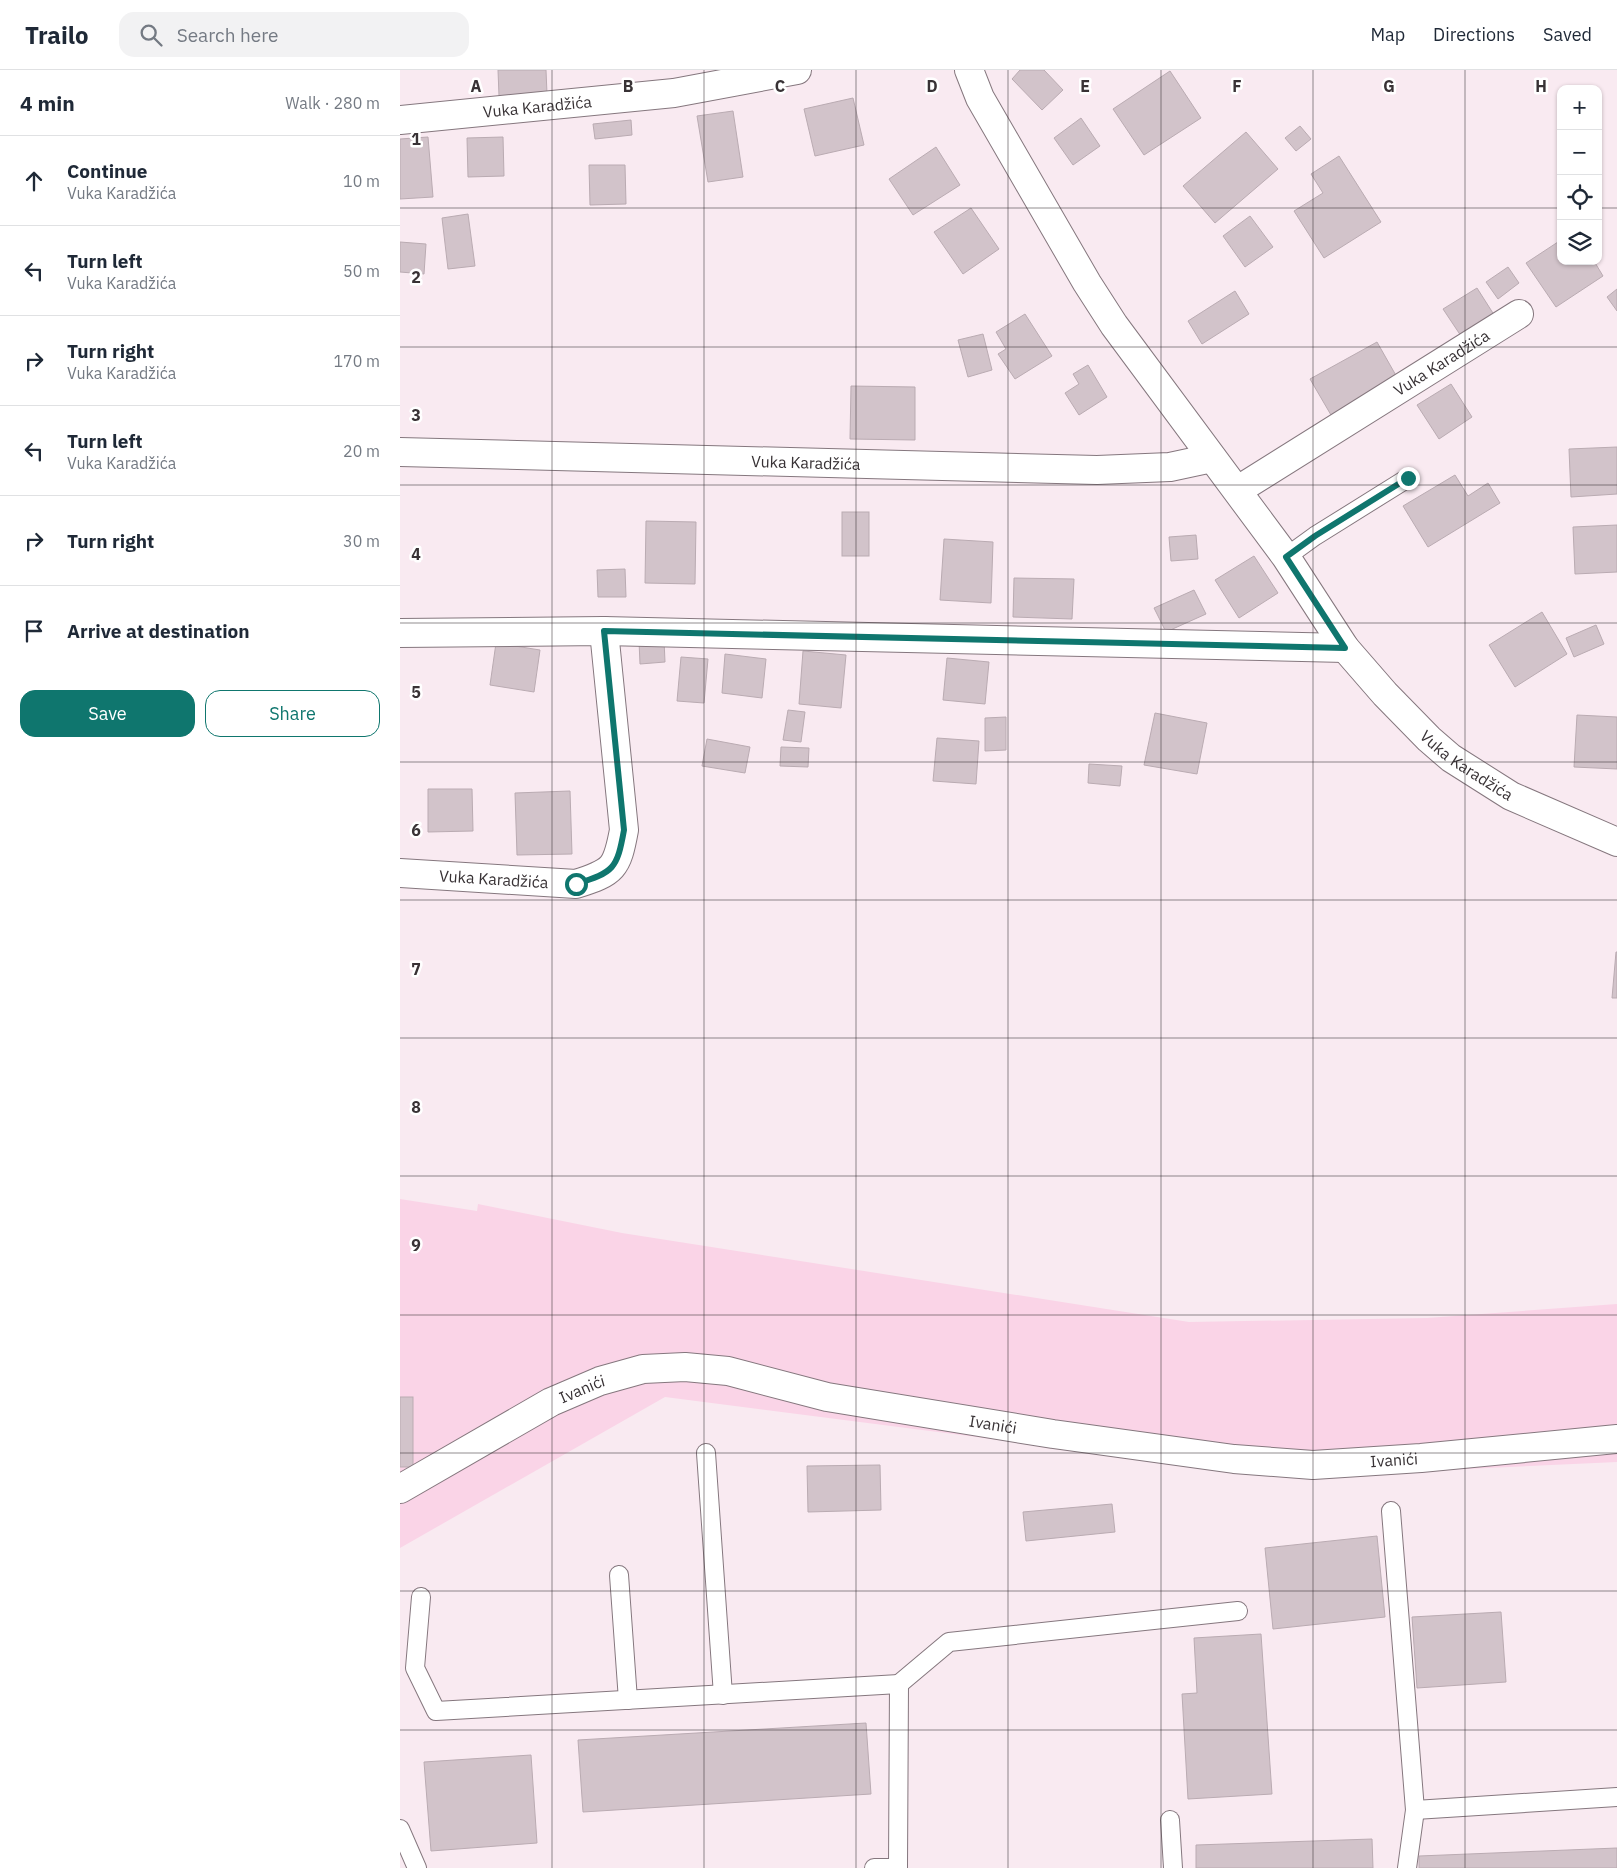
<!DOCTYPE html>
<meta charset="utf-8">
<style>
body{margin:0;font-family:"IBM Plex Sans",sans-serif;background:#f2f2f3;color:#1f2937}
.controls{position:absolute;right:15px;top:15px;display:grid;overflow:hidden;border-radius:10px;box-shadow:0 1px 4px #0004}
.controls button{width:45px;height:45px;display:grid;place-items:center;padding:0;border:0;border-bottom:1px solid #e0e1e3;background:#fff;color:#1f2937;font:25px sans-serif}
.stop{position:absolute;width:15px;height:15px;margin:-11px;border:4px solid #0f766e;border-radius:50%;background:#fff}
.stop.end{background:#0f766e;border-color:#fff;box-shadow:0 1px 5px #0008}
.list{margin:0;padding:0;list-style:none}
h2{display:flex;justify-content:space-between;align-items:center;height:65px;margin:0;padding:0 20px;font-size:21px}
h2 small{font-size:16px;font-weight:400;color:#747a83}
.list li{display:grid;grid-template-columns:32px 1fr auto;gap:15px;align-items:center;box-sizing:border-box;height:90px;padding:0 20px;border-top:1px solid #e0e1e3}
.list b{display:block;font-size:19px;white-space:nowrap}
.list p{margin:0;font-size:16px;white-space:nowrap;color:#747a83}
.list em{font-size:16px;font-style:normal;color:#747a83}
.actions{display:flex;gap:10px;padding:15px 20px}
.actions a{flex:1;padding:11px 0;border:1px solid #0f766e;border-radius:15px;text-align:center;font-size:18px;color:#0f766e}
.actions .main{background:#0f766e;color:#fff}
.icon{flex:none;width:28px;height:28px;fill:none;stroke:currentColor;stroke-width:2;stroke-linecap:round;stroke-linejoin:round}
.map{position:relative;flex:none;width:1217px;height:1798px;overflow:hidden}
header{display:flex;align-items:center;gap:30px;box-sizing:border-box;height:70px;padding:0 25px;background:#fff;border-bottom:1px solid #e0e1e3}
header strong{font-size:24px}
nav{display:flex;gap:28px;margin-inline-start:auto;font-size:18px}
.search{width:350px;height:45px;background:#f2f2f3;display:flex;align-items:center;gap:12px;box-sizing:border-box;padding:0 18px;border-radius:15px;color:#747a83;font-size:19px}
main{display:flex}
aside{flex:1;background:#fff}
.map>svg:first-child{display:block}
.green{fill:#fad4e7}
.building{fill:#d2c3ca;stroke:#baabb2}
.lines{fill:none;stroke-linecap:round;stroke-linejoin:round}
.service-casing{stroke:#85777e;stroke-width:20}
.minor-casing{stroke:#85777e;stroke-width:30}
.tertiary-casing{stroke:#85777e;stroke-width:30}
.service{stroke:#fff;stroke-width:18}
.minor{stroke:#fff;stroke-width:28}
.tertiary{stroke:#fff;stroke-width:28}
.route{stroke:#0f766e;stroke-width:6}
.grid{fill:none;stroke:#383235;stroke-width:1;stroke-opacity:0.55}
.labels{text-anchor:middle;stroke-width:5;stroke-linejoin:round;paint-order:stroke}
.street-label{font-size:16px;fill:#383235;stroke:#fff}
.grid-label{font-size:16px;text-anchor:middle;font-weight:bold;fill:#383235;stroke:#fff;stroke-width:5;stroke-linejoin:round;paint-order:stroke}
</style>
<header>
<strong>Trailo</strong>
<div class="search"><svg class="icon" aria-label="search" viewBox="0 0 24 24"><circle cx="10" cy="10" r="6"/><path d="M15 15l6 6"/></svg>Search here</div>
<nav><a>Map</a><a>Directions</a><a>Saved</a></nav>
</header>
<main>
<aside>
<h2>4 min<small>Walk · 280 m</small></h2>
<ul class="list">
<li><svg class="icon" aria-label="ahead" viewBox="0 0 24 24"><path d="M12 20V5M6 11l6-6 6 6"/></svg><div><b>Continue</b><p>Vuka Karadžića</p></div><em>10 m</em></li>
<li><svg class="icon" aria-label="left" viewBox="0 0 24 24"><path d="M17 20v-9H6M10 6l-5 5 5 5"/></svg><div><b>Turn left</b><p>Vuka Karadžića</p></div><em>50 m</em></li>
<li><svg class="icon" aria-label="right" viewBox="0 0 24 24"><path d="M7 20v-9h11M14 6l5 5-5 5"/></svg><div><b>Turn right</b><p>Vuka Karadžića</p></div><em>170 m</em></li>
<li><svg class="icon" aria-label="left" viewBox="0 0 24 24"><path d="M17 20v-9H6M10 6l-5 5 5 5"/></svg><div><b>Turn left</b><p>Vuka Karadžića</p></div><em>20 m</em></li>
<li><svg class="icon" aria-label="right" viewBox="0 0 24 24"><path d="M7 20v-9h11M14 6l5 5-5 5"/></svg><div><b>Turn right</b></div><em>30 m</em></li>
<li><svg class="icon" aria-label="arrive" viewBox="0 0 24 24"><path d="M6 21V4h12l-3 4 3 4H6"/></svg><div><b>Arrive at destination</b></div></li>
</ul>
<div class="actions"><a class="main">Save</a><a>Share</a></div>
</aside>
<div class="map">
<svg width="1217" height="1798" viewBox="0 0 1217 1798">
<rect width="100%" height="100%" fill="#f9eaf1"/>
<polygon class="green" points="0,1129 77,1141 78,1134 222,1163 789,1252 1027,1248 1217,1234 1217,1392 889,1407 265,1327 0,1478"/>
<g class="building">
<polygon points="98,0 146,0 147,24 99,26"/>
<polygon points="620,0 644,0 663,20 642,40 612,9"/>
<polygon points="770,1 801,48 744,85 713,39"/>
<polygon points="453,28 464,75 415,86 404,39"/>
<polygon points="333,41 343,107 308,112 297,46"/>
<polygon points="681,48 700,76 673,95 654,68"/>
<polygon points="231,50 232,65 195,69 193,54"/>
<polygon points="900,56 911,69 896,81 885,68"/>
<polygon points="846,62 878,99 815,153 783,116"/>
<polygon points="28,67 33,127 0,129 0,69"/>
<polygon points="103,67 104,106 68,107 67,68"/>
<polygon points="536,77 560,115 513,145 489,109"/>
<polygon points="939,86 981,152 924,188 894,141 923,123 911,104"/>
<polygon points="189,95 225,95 226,134 190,135"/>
<polygon points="571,138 599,179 563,204 534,162"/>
<polygon points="68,144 75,196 48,199 42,148"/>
<polygon points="850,146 873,177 845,197 823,166"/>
<polygon points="1161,170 1161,191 1194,191 1203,206 1156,237 1126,193"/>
<polygon points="0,172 26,174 24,204 0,202"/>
<polygon points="1108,197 1119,213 1098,229 1086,212"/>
<polygon points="1077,218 1098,251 1065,272 1043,239"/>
<polygon points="1217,219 1217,241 1207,227"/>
<polygon points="835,221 849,244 802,274 788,251"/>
<polygon points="625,244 652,286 615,309 598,284 606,279 596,262"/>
<polygon points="583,264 592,300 568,307 558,270"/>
<polygon points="977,272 998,309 931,345 910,309"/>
<polygon points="688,295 707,327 679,345 665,323 679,314 673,304"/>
<polygon points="1051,314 1072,347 1039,369 1017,335"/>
<polygon points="451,316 515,317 515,370 450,369"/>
<polygon points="1217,377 1217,424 1171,427 1169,379"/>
<polygon points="1055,405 1068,426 1088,413 1100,433 1028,477 1003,436"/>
<rect x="442" y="442" width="27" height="44"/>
<polygon points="246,451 296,452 295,514 245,513"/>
<polygon points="1217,455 1217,502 1175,504 1173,457"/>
<polygon points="796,465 798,489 771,491 769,467"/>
<polygon points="544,469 593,472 591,533 540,530"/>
<polygon points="854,486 878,523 839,548 815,510"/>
<polygon points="225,499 226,527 198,527 197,500"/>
<polygon points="614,508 674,509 672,549 613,547"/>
<polygon points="794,520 806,544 766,562 754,538"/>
<polygon points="1142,542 1167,584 1115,617 1089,575"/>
<polygon points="1196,555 1204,574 1174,587 1166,568"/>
<polygon points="264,570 265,592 240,594 239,571"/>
<polygon points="96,573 140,580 134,622 90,615"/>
<polygon points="403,581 446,585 441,638 399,634"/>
<polygon points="325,584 366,589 362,628 322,623"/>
<polygon points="281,587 308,589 304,633 277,631"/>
<polygon points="547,588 589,592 585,634 543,630"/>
<polygon points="388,640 405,642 401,672 383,670"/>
<polygon points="755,643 807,653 797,704 744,695"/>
<polygon points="1177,645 1217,647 1217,699 1174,697"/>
<polygon points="606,647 606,680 585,681 585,648"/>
<polygon points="537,668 579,671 576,714 533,711"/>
<polygon points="307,669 350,677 345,703 302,696"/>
<polygon points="381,677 409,678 408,697 380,696"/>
<polygon points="689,694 722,696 720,716 688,713"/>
<polygon points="28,719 72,719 73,761 28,762"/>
<polygon points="170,721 172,784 117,785 115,723"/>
<polygon points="1216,882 1217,882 1217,928 1212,928"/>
<rect x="0" y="1327" width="13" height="70"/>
<polygon points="480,1395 481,1440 408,1442 407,1396"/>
<polygon points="712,1434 715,1462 626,1471 623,1442"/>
<polygon points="977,1466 985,1547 873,1559 865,1478"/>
<polygon points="1101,1542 1106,1612 1017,1618 1012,1547"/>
<polygon points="861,1564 872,1724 788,1729 782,1624 797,1623 794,1568"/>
<polygon points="466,1653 471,1724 183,1742 178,1670"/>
<polygon points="131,1685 137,1773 31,1781 24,1692"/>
<polygon points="972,1769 973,1798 796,1798 796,1775"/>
<polygon points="1217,1778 1217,1798 1019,1798 1019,1786"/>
</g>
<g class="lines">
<g class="service-casing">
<g id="service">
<polyline points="886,487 915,466 1008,408"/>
<polyline points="306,1383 323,1625"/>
<polyline points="991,1441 1015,1740 1007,1798"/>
<polyline points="219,1505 228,1630"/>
<polyline points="21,1527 15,1598 36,1641 499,1614"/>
<polyline points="1015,1740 1217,1727"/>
<polyline points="770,1750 773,1798"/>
<polyline points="0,1759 17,1798"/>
<polyline points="498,1797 499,1614 549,1572 838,1541"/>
<polyline points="474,1798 498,1798"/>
</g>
</g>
<g class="minor-casing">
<g id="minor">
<path id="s1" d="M 0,50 L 274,23 L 397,0"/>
<path id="s2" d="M 0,382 L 697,400 L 770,397 L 812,388"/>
<path id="s3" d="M 838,420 L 1119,244"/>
<polyline points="0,563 204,561 945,578"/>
<path id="s4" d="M 0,803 L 176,814 C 214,802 217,798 224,760 L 204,561"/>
<path id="s5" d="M 0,1419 L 151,1332 L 200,1311 L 243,1299 L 285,1297 L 328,1301 L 427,1327 L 653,1364 L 834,1389 L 913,1395 L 1021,1388 L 1217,1369"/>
</g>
</g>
<g class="tertiary-casing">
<g id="tertiary">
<path id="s6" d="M 569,0 L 580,28 L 687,213 L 714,255 L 886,487 L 945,578 L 985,624 L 1029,669 L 1051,688 L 1111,726 L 1217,772"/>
</g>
</g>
<use href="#service" class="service"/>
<use href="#minor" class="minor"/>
<use href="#tertiary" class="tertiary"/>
</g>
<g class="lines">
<path class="route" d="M 176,814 C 214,802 217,799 224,760 L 204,561 L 945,578 L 886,487 L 915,466 L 1008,408"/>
</g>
<path class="grid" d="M 152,0 L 152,1798M 304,0 L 304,1798M 456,0 L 456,1798M 608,0 L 608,1798M 761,0 L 761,1798M 913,0 L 913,1798M 1065,0 L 1065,1798M 0,138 L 1161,138M 1198,138 L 1217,138M 0,277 L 1217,277M 0,415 L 1217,415M 0,553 L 1217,553M 0,692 L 1217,692M 0,830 L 1217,830M 0,968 L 1217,968M 0,1106 L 1217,1106M 0,1245 L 1217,1245M 0,1383 L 1217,1383M 0,1521 L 1217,1521M 0,1660 L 1217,1660"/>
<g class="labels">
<g class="street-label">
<text dy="6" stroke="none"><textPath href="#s1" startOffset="138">Vuka Karadžića</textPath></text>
<text dy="6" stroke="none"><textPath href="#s3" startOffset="240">Vuka Karadžića</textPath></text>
<text dy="6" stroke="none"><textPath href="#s2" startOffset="406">Vuka Karadžića</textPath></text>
<text dy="6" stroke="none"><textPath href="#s6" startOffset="861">Vuka Karadžića</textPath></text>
<text dy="6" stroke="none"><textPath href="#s4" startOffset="94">Vuka Karadžića</textPath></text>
<text dy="6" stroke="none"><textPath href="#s5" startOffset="208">Ivanići</textPath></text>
<text dy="6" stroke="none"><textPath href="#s5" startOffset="628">Ivanići</textPath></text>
<text dy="6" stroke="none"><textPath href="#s5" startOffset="1032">Ivanići</textPath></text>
</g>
</g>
<g class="grid-label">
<text x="76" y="22">A</text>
<text x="228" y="22">B</text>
<text x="380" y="22">C</text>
<text x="532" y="22">D</text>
<text x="685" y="22">E</text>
<text x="837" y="22">F</text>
<text x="989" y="22">G</text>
<text x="1141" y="22">H</text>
<text x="16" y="75">1</text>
<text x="16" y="213">2</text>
<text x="16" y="351">3</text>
<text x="16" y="490">4</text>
<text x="16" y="628">5</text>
<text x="16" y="766">6</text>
<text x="16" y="905">7</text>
<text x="16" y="1043">8</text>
<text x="16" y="1181">9</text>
</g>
</svg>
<div class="controls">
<button>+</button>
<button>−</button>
<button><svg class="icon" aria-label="locate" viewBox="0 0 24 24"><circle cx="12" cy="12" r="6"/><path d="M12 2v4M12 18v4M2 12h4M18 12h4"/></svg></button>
<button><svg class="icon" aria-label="layers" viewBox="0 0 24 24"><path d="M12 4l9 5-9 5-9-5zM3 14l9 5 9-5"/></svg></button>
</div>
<div class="stop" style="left:176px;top:814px"></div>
<div class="stop end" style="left:1008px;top:408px"></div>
</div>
</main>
